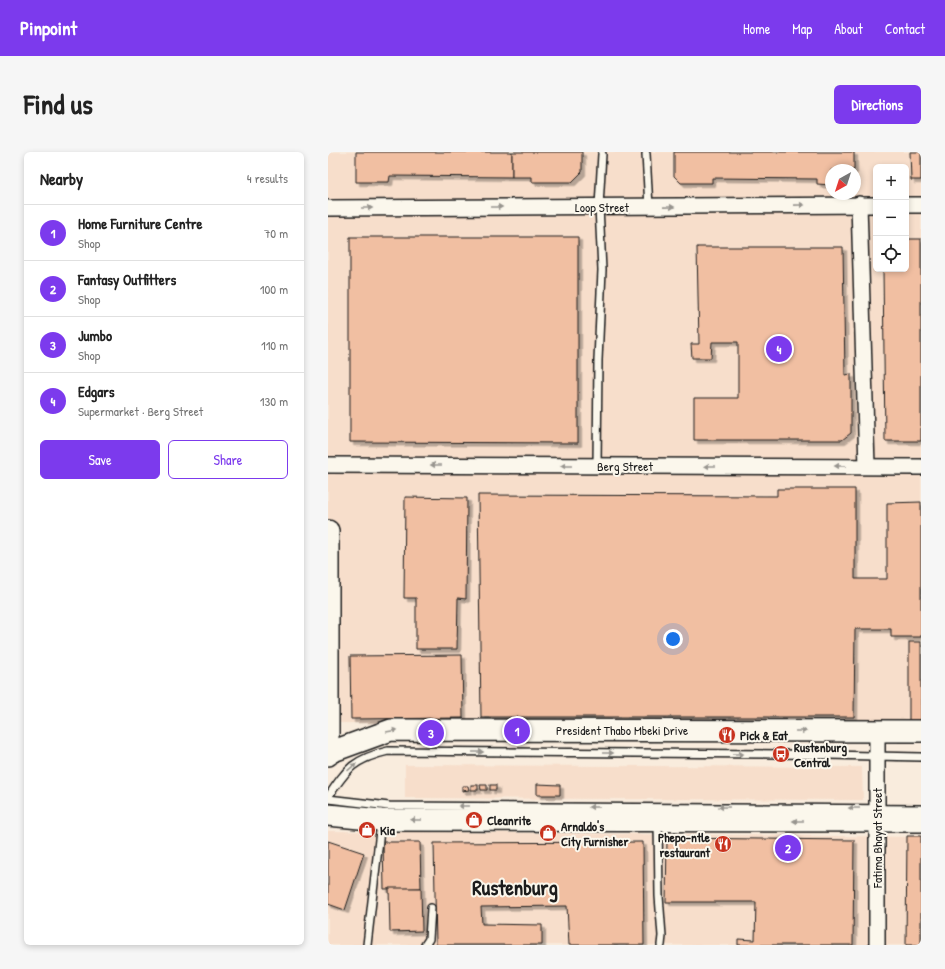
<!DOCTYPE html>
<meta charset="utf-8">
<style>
body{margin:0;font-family:"Patrick Hand",sans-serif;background:#f6f6f6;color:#222}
.controls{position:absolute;right:12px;top:12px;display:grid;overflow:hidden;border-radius:6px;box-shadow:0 2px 6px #0003}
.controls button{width:36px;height:36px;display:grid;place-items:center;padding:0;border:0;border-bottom:1px solid #e0e0e0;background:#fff;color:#222;font:20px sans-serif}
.compass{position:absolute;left:497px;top:12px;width:36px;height:36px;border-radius:50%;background:#fff;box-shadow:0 2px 6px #0003;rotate:219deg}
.you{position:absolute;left:345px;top:487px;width:14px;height:14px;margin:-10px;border:3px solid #fff;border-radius:50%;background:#1a73e8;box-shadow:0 0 0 6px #1a73e833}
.badge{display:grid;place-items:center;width:26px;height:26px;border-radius:50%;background:#7c3aed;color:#fff;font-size:13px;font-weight:700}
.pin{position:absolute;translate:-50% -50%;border:2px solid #fff;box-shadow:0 1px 4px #0006}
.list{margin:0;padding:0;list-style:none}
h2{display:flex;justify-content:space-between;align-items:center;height:52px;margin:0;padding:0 16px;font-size:17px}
h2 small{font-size:13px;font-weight:400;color:#767676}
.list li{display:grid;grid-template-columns:26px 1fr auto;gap:12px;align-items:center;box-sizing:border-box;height:56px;padding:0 16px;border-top:1px solid #e0e0e0}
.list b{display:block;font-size:15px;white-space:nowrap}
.list p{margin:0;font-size:13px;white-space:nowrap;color:#767676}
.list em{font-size:13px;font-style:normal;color:#767676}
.actions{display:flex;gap:8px;padding:12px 16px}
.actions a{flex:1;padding:9px 0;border:1px solid #7c3aed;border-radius:6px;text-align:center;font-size:14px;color:#7c3aed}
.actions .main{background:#7c3aed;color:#fff}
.icon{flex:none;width:22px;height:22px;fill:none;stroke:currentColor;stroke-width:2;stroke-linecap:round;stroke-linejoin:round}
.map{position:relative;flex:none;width:593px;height:793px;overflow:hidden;border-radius:6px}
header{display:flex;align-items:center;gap:24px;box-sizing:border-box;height:56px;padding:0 20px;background:#7c3aed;color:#fff}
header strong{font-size:19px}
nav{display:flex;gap:22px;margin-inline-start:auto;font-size:14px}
.intro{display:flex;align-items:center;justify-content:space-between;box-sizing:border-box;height:96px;padding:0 24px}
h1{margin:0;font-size:28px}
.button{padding:10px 18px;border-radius:6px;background:#7c3aed;color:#fff;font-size:14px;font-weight:700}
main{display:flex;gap:24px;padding:0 24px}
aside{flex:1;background:#fff;border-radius:6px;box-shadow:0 2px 6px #0003}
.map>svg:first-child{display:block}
.built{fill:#f7decb;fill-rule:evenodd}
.building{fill:#f1bfa2;stroke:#1c1c1c;filter:url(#shadow)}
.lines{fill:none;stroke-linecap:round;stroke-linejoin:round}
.lane-casing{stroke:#1c1c1c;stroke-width:10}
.street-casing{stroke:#1c1c1c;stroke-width:18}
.secondary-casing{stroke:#1c1c1c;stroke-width:24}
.lane{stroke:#fbf7ec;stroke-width:7}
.street{stroke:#fbf7ec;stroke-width:15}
.secondary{stroke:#fbf7ec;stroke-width:21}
.oneway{fill:#97948e}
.labels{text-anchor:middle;stroke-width:4;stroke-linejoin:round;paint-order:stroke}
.street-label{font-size:13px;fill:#1c1c1c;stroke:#fbf7ec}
.poi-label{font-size:13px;font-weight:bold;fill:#1c1c1c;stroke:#fbf7ec;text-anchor:start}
.town-label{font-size:21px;font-weight:bold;fill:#1c1c1c;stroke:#fbf7ec}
</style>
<header>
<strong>Pinpoint</strong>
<nav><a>Home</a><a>Map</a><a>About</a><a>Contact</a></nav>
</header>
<div class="intro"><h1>Find us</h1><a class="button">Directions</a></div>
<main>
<aside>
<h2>Nearby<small>4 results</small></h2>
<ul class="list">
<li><span class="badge">1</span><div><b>Home Furniture Centre</b><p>Shop</p></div><em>70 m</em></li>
<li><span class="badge">2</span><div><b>Fantasy Outfitters</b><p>Shop</p></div><em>100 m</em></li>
<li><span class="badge">3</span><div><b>Jumbo</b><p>Shop</p></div><em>110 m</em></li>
<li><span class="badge">4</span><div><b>Edgars</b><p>Supermarket · Berg Street</p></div><em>130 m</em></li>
</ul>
<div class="actions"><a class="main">Save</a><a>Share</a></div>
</aside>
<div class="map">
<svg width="593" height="793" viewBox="0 0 593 793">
<defs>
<filter id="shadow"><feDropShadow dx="3.5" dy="3.5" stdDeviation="0" flood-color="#0004"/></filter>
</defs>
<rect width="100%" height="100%" fill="#f9ecdd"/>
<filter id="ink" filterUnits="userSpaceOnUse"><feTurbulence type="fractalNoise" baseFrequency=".025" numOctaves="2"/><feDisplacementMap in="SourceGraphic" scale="8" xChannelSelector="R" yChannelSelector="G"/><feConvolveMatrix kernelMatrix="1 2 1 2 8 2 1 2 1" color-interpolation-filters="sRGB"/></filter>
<g filter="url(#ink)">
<g class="built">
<path d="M 0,0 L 593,0 L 593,573 L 0,571 ZM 548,15 L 578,15 L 578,117 L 548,117 ZM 503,18 L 527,18 L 527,42 L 503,42 Z"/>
<polygon points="77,613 534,615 535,648 77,646"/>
<polygon points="0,679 593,685 593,793 0,793"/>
</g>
<g class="building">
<polygon points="28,0 184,0 184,25 62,24 61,30 28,30"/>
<polygon points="184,0 254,0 254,20 244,30 204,30 204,25 184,25"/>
<polygon points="346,0 526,0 526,18 503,18 503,33 489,32 489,27 384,26 384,31 353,31 346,24"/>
<polygon points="582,0 593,0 593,28 583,28"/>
<polygon points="22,85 250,85 250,291 22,290"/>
<polygon points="578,87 593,87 593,289 557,289 555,117 578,117"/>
<polygon points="369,95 515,95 517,223 523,222 523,281 514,288 366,288 366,246 410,246 410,190 384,190 383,206 364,206 363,192 371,192"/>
<polygon points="449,337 527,337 527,427 559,427 559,351 593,350 593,485 563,485 563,477 527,477 526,565 153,565 150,343 449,344"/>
<polygon points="77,345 139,346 138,447 130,446 129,497 88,497 88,446 76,446"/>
<rect x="581" y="490" width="12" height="79"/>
<polygon points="134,503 135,566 23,567 22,504"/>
<polygon points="209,632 232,633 232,643 209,643"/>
<rect x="143" y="633" width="7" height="5"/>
<polygon points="152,633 159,633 159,638 153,638"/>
<rect x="162" y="633" width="6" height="5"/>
<polygon points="134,634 140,634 141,638 134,639"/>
<polygon points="579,684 593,684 593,793 578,793"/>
<polygon points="339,686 526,688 525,793 410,793 410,787 427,788 428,750 338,750"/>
<polygon points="0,689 36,701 17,758 0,752"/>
<polygon points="55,690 92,690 93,736 56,737"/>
<polygon points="315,690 316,793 241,793 239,754 153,755 154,772 214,773 214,793 108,793 106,691"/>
<polygon points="61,736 93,736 94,779 62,780"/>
</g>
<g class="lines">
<g class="lane-casing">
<g id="lane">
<polyline points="318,2 321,55"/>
<polyline points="269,314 270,208 274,118 271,54 274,2"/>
<path d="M 0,645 C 19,617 25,607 60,599 L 453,602 L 593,605"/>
<polyline points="0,647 61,654 593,657"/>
<polyline points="330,669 331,744 334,784 333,793"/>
<polyline points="39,793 53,670"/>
<polyline points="97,793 101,787 103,756"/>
</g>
</g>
<g class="street-casing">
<g id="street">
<polyline points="531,52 539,314"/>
<polyline points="578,53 593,53"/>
<polyline points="0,56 548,53"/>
<polyline points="0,313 593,315"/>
<polyline points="549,793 549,579"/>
</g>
</g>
<g class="secondary-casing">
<g id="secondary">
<polyline points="0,379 0,603"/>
<polyline points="0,601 63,578 593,579"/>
<polyline points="0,663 53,668 593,669"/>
</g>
</g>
<use href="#lane" class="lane"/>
<use href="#street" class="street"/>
<use href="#secondary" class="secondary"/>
</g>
<defs><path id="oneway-solid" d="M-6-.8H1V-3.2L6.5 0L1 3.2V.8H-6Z"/></defs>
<g class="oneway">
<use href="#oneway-solid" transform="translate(471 53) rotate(-1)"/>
<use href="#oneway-solid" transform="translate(169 55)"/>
<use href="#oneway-solid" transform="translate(341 55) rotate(-1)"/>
<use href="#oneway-solid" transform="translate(39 56)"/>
<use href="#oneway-solid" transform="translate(108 313) rotate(-180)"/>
<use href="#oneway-solid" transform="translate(238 314) rotate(-180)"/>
<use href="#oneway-solid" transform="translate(382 314) rotate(180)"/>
<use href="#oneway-solid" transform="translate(512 314) rotate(180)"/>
<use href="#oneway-solid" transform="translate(64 579) rotate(-10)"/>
<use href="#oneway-solid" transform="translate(473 579)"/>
<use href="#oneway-solid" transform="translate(150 600)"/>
<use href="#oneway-solid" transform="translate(280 601)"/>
<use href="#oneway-solid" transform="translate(410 602)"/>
<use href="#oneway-solid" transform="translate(24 615) rotate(-41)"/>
<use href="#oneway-solid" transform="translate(136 654) rotate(-180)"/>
<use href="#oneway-solid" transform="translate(266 655) rotate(-180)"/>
<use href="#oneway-solid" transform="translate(396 655) rotate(-180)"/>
<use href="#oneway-solid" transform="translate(526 656) rotate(-180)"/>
<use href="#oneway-solid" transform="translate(88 668) rotate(-180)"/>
<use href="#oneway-solid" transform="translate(470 669) rotate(-180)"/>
</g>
</g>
<defs>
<g id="restaurant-disc" transform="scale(0.9)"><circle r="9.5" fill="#c8321e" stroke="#fbf7ec"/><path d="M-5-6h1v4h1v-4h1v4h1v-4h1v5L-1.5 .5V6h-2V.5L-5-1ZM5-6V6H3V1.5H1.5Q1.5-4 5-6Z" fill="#fff"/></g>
<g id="bus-disc" transform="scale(0.9)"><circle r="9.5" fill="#c8321e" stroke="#fbf7ec"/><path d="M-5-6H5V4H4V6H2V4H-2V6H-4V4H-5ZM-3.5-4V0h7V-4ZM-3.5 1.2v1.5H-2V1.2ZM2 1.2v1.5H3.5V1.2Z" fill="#fff"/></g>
<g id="shop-disc" transform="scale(0.9)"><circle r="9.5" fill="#c8321e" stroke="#fbf7ec"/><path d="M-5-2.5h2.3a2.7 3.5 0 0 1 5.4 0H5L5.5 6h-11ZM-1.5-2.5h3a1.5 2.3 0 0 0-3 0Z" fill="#fff"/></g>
</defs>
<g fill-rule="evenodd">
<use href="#restaurant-disc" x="399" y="583"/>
<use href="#bus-disc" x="453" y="602"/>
<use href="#shop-disc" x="146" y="668"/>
<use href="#shop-disc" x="39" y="678"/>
<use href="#shop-disc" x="220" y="681"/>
<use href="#restaurant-disc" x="395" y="692"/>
</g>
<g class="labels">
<g class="street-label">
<text x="274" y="60">Loop Street</text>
<text x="297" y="319">Berg Street</text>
<text x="294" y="583">President Thabo Mbeki Drive</text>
<text transform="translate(549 686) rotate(-90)" y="5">Fatima Bhayat Street</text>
</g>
<g class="poi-label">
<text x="412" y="588">Pick &amp; Eat</text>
<text x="466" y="600">Rustenburg<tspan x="466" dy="15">Central</tspan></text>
<text x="159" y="673">Cleanrite</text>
<text x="233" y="679">Arnaldo's<tspan x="233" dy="15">City Furnisher</tspan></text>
<text x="52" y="683">Kia</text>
<text x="382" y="690" text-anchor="end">Phepo-ntle<tspan x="382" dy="15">restaurant</tspan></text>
</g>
<g class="town-label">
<text x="187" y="743">Rustenburg</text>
</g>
</g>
</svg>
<div class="controls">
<button>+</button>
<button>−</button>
<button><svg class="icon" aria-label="locate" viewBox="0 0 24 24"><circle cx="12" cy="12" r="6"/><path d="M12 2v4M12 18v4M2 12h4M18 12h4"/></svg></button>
</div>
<svg class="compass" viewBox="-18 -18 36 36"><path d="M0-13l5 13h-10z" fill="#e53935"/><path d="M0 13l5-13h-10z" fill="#767676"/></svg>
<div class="you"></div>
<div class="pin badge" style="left:189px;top:579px">1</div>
<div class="pin badge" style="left:460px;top:696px">2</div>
<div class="pin badge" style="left:103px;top:581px">3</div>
<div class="pin badge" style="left:451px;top:197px">4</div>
</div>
</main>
